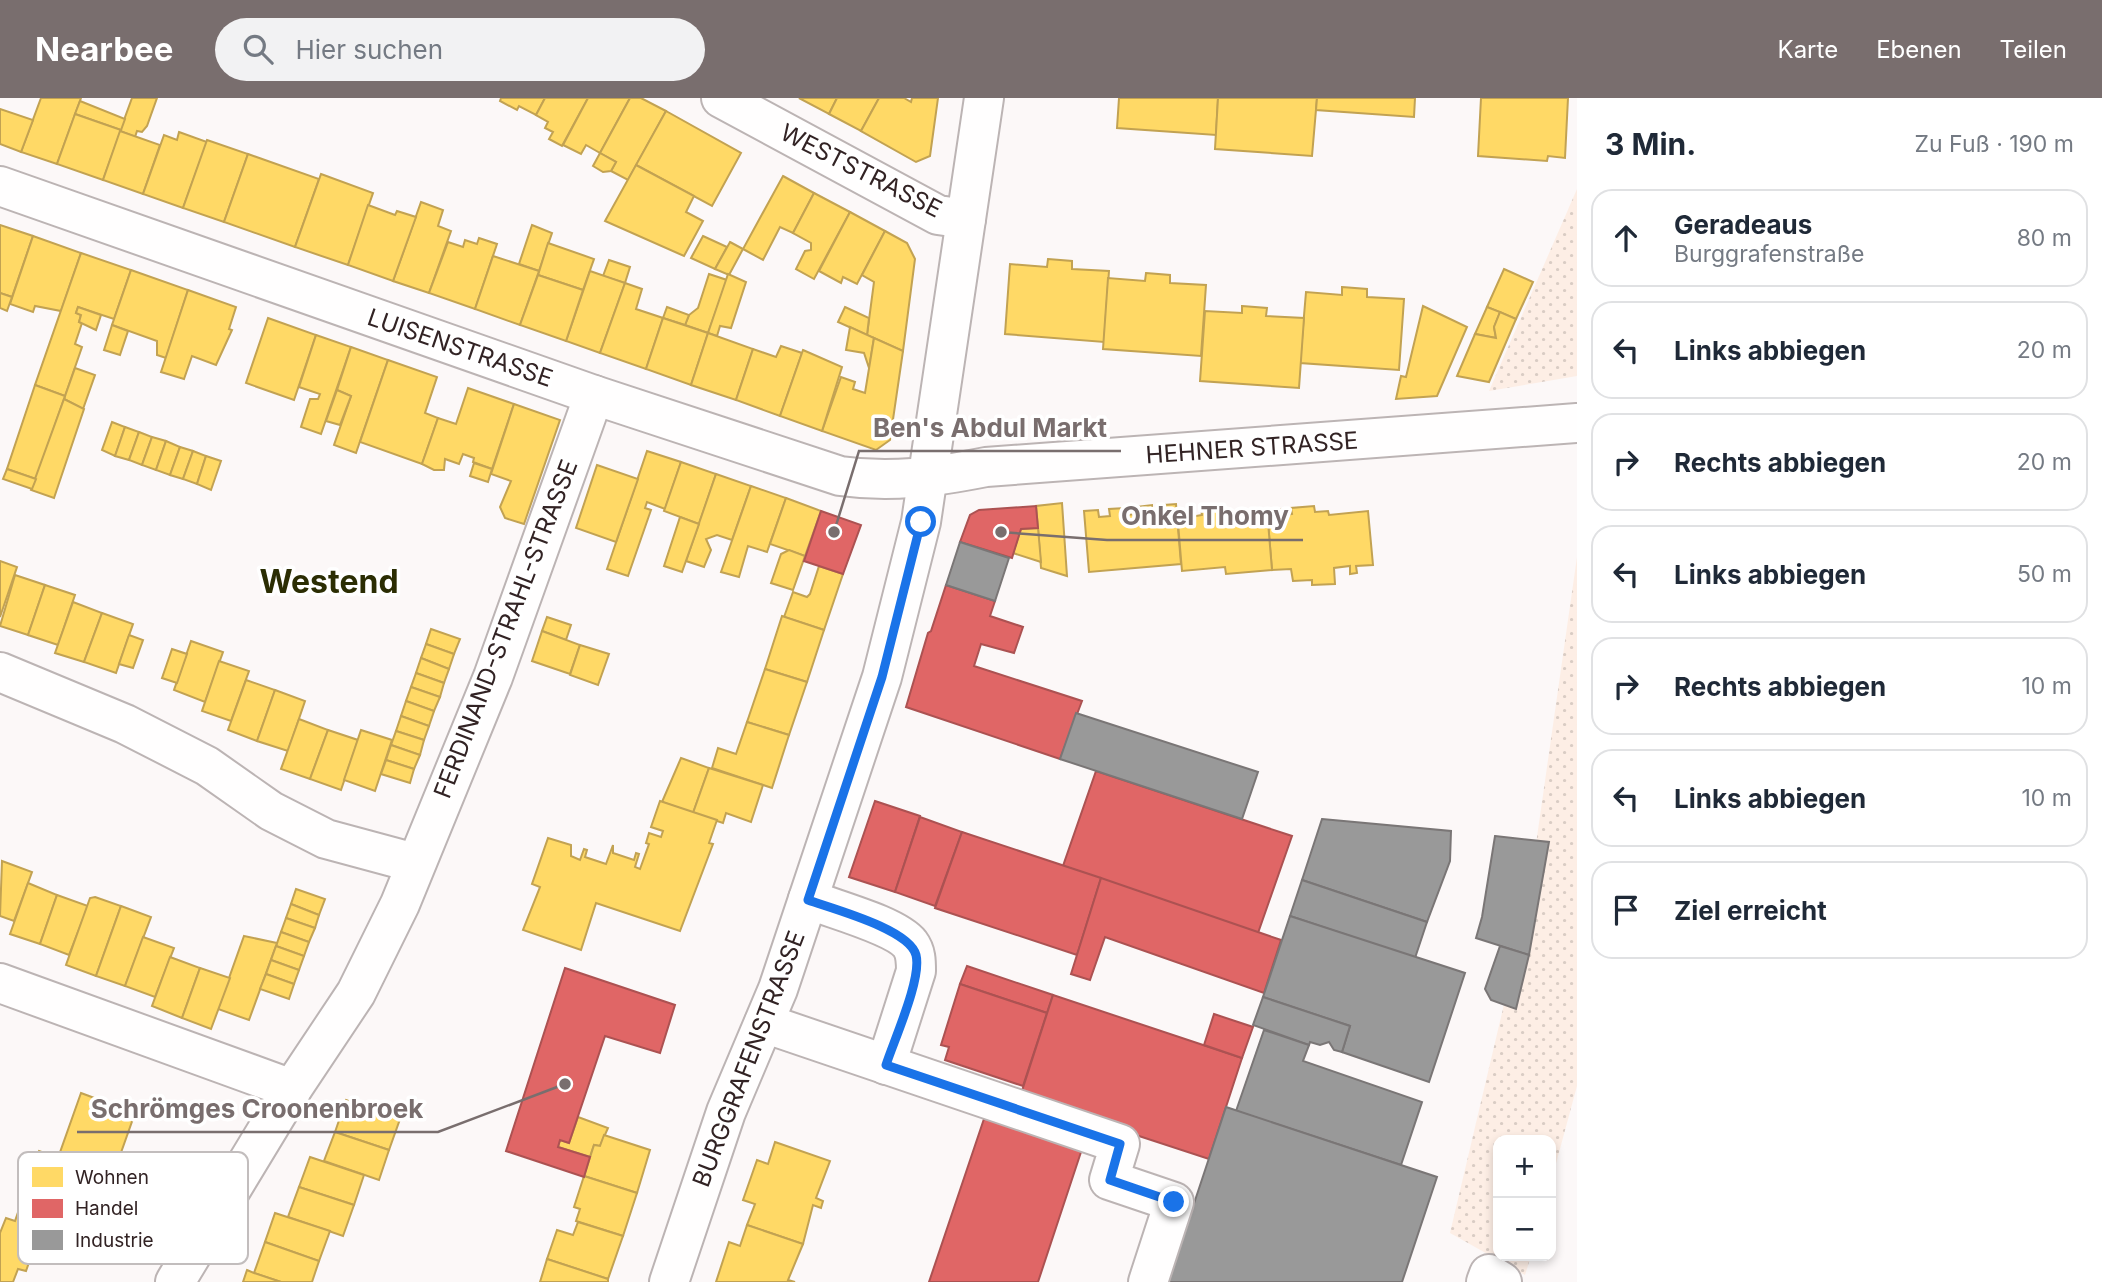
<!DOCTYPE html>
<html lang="de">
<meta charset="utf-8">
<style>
body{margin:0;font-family:Inter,sans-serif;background:#f2f2f3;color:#1f2937}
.controls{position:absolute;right:21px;bottom:21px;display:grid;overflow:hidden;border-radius:14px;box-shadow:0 4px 10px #0003}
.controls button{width:63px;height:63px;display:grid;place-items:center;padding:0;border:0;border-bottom:2px solid #e0e1e3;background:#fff;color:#1f2937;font:35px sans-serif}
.stop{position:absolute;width:21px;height:21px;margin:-16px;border:5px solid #1a73e8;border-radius:50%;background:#fff}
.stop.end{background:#1a73e8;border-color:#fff;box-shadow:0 2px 7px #0008}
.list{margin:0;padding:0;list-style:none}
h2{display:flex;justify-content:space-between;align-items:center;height:91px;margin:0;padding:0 28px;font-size:30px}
h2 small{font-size:23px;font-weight:400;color:#747a83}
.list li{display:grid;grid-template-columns:46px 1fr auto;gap:21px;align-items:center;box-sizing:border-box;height:98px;margin:0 14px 14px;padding:0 14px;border:2px solid #e0e1e3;border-radius:21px}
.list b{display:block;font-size:26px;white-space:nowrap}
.list p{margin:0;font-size:23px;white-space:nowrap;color:#747a83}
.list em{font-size:23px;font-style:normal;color:#747a83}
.icon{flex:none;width:38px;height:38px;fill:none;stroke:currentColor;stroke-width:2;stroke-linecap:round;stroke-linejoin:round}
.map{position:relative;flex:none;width:1577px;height:1184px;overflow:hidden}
header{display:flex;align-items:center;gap:42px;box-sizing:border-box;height:98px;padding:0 35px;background:#796e6e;color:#fff}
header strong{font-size:33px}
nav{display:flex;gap:38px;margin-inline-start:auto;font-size:24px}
.search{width:490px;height:63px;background:#f2f2f3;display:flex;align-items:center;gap:18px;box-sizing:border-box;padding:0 24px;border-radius:38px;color:#747a83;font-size:26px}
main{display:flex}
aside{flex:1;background:#fff}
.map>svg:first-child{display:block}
.green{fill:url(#green-dots)}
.homes{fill:#ffd966;stroke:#c2a252;stroke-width:2}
.shops{fill:#e06666;stroke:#ac5252;stroke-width:2}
.industry{fill:#999;stroke:#7a7676;stroke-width:2}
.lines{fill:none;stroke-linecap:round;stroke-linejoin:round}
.minor-casing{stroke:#bcb4b4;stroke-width:42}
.minor{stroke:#fffefe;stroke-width:38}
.route{stroke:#1a73e8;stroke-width:9}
.labels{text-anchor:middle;stroke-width:7;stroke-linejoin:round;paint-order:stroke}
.street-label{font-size:24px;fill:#322324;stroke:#fff}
.district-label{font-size:32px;font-weight:bold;fill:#2b2d03;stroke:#fff}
.key{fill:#fff;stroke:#c2bdbd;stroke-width:2}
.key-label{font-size:19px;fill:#322324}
.leader{fill:none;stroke:#796e6e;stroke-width:2.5}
.callout-dot{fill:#796e6e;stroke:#fff;stroke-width:2.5}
.callout-label{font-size:26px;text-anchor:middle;font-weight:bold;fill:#796e6e;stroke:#fff;stroke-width:7;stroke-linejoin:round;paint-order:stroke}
</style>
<header>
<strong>Nearbee</strong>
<div class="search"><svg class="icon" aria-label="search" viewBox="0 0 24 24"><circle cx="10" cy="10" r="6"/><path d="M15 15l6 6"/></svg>Hier suchen</div>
<nav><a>Karte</a><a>Ebenen</a><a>Teilen</a></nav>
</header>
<main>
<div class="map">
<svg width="1577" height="1184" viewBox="0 0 1577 1184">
<defs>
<pattern id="green-dots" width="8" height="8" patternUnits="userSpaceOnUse" patternTransform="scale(1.75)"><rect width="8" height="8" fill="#fdeee5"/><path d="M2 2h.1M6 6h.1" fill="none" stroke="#d9ccc4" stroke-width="1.8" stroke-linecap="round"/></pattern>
</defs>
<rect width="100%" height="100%" fill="#fcf8f8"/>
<g class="green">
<polygon points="1577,91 1577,278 1489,293"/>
<polygon points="1577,459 1577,988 1551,1084 1551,1042 1498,1042 1498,1158 1531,1158 1525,1177 1450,1135 1527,809"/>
</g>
<g class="homes">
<polygon points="41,0 81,0 57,66 21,54"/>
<polygon points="132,0 157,0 147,28 142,34 137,33 135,39 120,33"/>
<polygon points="545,0 536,17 519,8 517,12 500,3 501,0"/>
<polygon points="545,0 588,0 562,48 549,41 553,34 545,30 548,24 536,17"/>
<polygon points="588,0 630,0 600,55 586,47 581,56 563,47"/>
<polygon points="630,0 641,0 666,13 628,82 611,73 616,64 600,55"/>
<polygon points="799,0 837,0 829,16"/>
<polygon points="837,0 879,0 861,33 829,16"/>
<polygon points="879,0 904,0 911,4 912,0 938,0 930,58 916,64 861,33"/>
<polygon points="1119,0 1218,0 1216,37 1117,30"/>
<polygon points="1218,0 1317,0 1312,58 1215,51"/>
<polygon points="1317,0 1415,0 1414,19 1316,12"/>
<polygon points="1481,0 1568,0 1565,60 1548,58 1547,63 1478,58"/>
<polygon points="80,3 125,21 121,32 75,16"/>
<polygon points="0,11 33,22 21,54 0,46"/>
<polygon points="666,13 741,55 712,108 636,67"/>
<polygon points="75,16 121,32 103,82 57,66"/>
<polygon points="120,33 160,47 143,96 103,82"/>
<polygon points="179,34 207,44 183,110 143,96 164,37 177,42"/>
<polygon points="207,42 248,56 224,124 183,110"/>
<polygon points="600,55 616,64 611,73 603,74 593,68"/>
<polygon points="248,56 319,81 295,149 224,124"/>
<polygon points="636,67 694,98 686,114 703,123 684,158 605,123"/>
<polygon points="321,76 373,95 348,167 295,149"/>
<polygon points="783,78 814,95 793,135 780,129 763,162 743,151"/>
<polygon points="814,95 850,114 814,181 796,171 805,153 811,152 811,145 793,135"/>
<polygon points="421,104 443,112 438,128 451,133 429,195 393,183"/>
<polygon points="368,107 395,117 397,113 416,119 393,183 348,167"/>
<polygon points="850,114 885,133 857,186 843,179 841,185 819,173"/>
<polygon points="0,127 33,138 12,199 0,195"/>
<polygon points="532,127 552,135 539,173 519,166"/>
<polygon points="885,133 907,145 915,161 903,253 867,237 874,184 862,177"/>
<polygon points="33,138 81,155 61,213 35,208 33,214 10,206"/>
<polygon points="703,138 727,149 715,171 691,160"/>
<polygon points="479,140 497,146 475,211 429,195 448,144 463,149 465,142 477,146"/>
<polygon points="730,144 743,151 729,177 715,171"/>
<polygon points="548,145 594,161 583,192 538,177"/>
<polygon points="81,155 131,172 114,221 78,209 76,215 81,217 79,224 82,225 75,246 82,249 65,298 35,287"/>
<polygon points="493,158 539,173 520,227 475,211"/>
<polygon points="1048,161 1072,163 1072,171 1109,173 1104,244 1005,236 1010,166 1047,169"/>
<polygon points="609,162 630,169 625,185 603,178"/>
<polygon points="1504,171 1533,184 1516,221 1487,209"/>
<polygon points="131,172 188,192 166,260 157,257 157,243 112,227"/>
<polygon points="590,173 625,185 600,255 566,243"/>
<polygon points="1146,175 1170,177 1170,185 1206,187 1201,258 1103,251 1108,180 1145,183"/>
<polygon points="709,176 727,182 708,235 685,227 689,217 698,210"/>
<polygon points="728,176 746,184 731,230 720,228 717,238 708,235"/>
<polygon points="538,177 583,192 566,243 520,227"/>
<polygon points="625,185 642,191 636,211 663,220 646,271 600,255"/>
<polygon points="1342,189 1367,191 1367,199 1404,201 1399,272 1300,265 1306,194 1342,197"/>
<polygon points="188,192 236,209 229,231 232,232 216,267 192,258 184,281 161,274"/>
<polygon points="0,195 12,199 7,213 0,210"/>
<polygon points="1242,208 1267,210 1266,218 1304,220 1299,290 1200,283 1205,213 1242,215"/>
<polygon points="1423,208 1467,229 1437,298 1396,301 1401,278 1406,279"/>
<polygon points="78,209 101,217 96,232 79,224 81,217 76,215"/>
<polygon points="667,209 689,217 685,227 663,220"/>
<polygon points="845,209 869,220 867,237 838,224"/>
<polygon points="1487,209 1500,214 1494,229 1496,240 1475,236"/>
<polygon points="1500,214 1516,221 1489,284 1457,278 1475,236 1496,240 1494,229"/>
<polygon points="268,220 316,237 294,302 246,285"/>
<polygon points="663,220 708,235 691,287 646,271"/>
<polygon points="112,227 128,233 120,257 104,252"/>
<polygon points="850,229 874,240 869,270 864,255 846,252"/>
<polygon points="708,235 753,251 736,302 691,287"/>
<polygon points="316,237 351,249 321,336 301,329 310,301 318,301 320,296 299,289"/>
<polygon points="874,240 903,253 890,342 876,352 822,333 841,279 855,284 853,291 865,295"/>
<polygon points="781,248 802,255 780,318 736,302 753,251 776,259"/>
<polygon points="351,249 388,262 356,355 334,347 351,298 337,292"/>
<polygon points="803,252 842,269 822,333 780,318"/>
<polygon points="388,262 437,279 425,315 438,320 422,366 360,344"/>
<polygon points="75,270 95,277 83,311 64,301"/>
<polygon points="35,287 65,298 36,381 7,371"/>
<polygon points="468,290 514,306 492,371 473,364 474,360 463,356 459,366 445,361 444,372 434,372 422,366 438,320 456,326"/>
<polygon points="337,292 351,298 340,327 326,323"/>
<polygon points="64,301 84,311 54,400 31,392"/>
<polygon points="514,306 560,322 524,426 505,420 500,409 511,383 491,376"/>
<polygon points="112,324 125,329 115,358 102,352"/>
<polygon points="125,329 139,334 129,362 115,358"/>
<polygon points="139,334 152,339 142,367 129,362"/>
<polygon points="152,339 166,343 156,372 142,367"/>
<polygon points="166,343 180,349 170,377 156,372"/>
<polygon points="180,349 193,353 183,381 170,377"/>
<polygon points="193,353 206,358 197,386 183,381"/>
<polygon points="647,353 681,364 665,411 647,404 645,410 651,412 628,478 607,471"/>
<polygon points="206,358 221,363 211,392 197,386"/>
<polygon points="681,364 716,376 699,426 664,413"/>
<polygon points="474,365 492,371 488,384 470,378"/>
<polygon points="597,367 638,381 616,444 576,430"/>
<polygon points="7,371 36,381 32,391 3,381"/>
<polygon points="716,376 751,388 732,442 717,437 706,441 711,452 704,469 686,463"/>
<polygon points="751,388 786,400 767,454 748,448 739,479 721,474"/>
<polygon points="786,400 821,413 805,458 770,446"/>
<polygon points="1062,405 1067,478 1041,470 1038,430 1036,408"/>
<polygon points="1176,406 1181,466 1089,474 1084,413 1098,412 1099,419 1110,418 1109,411 1125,410 1126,417 1136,416 1135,409 1152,407 1152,414 1164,413 1164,407"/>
<polygon points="1314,408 1315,414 1328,413 1329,417 1368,413 1373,467 1356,468 1357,475 1350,476 1350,468 1334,470 1335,486 1312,487 1312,482 1293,483 1291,471 1272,472 1267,412 1280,411 1281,418 1292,416 1291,410"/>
<polygon points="1217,409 1218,416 1245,414 1245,421 1256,419 1256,413 1267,412 1272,472 1226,476 1225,469 1182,473 1177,413 1189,412 1190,419 1202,417 1201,411"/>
<polygon points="680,419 699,426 682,474 664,468"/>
<polygon points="1038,430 1041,464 1013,455 1021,431"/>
<polygon points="789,452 805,458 793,492 771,485 781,456"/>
<polygon points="0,463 17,469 0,519"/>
<polygon points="819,468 843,476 824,532 784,519 793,494 807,499 810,496"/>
<polygon points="15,477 45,487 28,537 0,528"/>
<polygon points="45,487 75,497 58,547 28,537"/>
<polygon points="73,504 102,515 84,564 55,555"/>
<polygon points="102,515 133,526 116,575 84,564"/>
<polygon points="782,518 824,532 807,584 765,571"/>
<polygon points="547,519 571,527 566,542 542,533"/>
<polygon points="431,531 460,541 454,556 426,546"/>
<polygon points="542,533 580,547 570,576 532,563"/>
<polygon points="129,537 143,542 133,570 119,566"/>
<polygon points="191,543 223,554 205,604 174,592"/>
<polygon points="426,546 454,556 449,571 421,560"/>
<polygon points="580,547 609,556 598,587 570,577"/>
<polygon points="172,551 187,556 177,585 162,580"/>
<polygon points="421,560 449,571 444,585 416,575"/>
<polygon points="219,563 249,573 231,623 202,613"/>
<polygon points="765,571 807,584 789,637 747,624"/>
<polygon points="416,575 444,585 440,599 411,589"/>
<polygon points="246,582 275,592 257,643 228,632"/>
<polygon points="411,589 440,599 434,613 406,603"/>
<polygon points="275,592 305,603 288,653 257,643"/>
<polygon points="406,603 434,613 429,628 401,618"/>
<polygon points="401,618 429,628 424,642 396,633"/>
<polygon points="299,621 328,632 310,681 281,671"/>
<polygon points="747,624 789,637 772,690 712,670 718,650 736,656"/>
<polygon points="328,632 358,642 341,692 310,681"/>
<polygon points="361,632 392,642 375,693 344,682"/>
<polygon points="396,633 424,642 420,657 391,647"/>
<polygon points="391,647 420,657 414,671 386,662"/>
<polygon points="681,660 709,670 693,715 662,704"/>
<polygon points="386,662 414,671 410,685 381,676"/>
<polygon points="709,670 763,687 751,724 726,715 723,725 693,715"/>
<polygon points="660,703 717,722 709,745 713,746 680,833 596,805 581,852 523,832 540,789 532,786 548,740 571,747 571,758 580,762 584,751 587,752 585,759 606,766 613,747 613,755 634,762 636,755 639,756 635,769 640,771 649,746 646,745 649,735 661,739 663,733 651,729"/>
<polygon points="2,763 32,774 14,823 0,818"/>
<polygon points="28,785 57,797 40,846 10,836"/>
<polygon points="296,791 325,801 319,817 291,806"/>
<polygon points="57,797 88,808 69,857 40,846"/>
<polygon points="95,799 121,808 96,878 66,867 90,800"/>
<polygon points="291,806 319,817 315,830 286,820"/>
<polygon points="121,808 151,819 125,888 96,878"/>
<polygon points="286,820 315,830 309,844 281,834"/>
<polygon points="281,834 309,844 304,858 276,848"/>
<polygon points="244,838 277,845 249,922 218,911"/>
<polygon points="143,839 174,850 155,899 125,888"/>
<polygon points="276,848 304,858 299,872 271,862"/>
<polygon points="170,859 200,870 182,920 152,908"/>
<polygon points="271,862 299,872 294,886 266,876"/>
<polygon points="200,870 230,880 211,931 182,920"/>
<polygon points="266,876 294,886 289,901 260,891"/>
<polygon points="81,995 135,1015 112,1080 58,1060"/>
<polygon points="346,1002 400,1021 389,1052 335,1034"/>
<polygon points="578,1019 608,1030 600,1048 594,1047 590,1059 558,1049 560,1042 569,1045"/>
<polygon points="335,1034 389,1052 379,1082 324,1063"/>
<polygon points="604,1037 650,1052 637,1095 584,1078 594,1047 600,1048"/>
<polygon points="775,1044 830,1063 816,1100 823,1103 821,1110 813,1107 803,1146 747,1127 755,1106 743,1102 757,1062 768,1066"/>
<polygon points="39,1053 82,1069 73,1093 81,1096 71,1123 64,1120 56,1142 39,1136 26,1173 18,1171 13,1184 0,1184 0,1135 6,1120 15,1123"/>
<polygon points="310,1059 364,1077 354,1107 299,1089"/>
<polygon points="584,1078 637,1095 623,1138 576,1123 580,1111 574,1109"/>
<polygon points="299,1089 354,1107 343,1138 288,1119"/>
<polygon points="275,1115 330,1133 319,1163 265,1144"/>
<polygon points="578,1124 623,1138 608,1181 547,1161 557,1132 573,1137"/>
<polygon points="747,1127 803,1146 788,1182 795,1184 716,1184 729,1144 740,1148"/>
<polygon points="265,1144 319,1163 312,1184 281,1184 254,1175"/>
<polygon points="547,1161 608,1181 608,1184 540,1184"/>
<polygon points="247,1172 254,1175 281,1184 243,1184"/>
</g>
<g class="shops">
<polygon points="1036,408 1038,430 1021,431 1012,460 960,444 970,417 979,412"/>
<polygon points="821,413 861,427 843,476 804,463"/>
<polygon points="946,487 995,503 990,518 1023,529 1014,555 981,546 974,568 1082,603 1060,661 906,609 928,535 931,533"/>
<polygon points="1096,673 1292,738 1258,835 1063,768"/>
<polygon points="875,703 920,718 895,794 849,779"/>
<polygon points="920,719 962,734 935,808 895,794"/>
<polygon points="962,734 1101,780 1077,857 935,810"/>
<polygon points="1101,780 1281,842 1264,895 1105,839 1090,882 1071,876"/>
<polygon points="967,868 1053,897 1047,915 960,886"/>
<polygon points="565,870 675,907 660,955 605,938 569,1045 560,1042 558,1049 590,1059 584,1079 506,1053"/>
<polygon points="960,886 1047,915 1023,988 945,962 949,949 941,947"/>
<polygon points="1053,897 1242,960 1209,1061 1020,999"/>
<polygon points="1214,916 1253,929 1242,960 1204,947"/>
<polygon points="988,1009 1085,1042 1038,1184 929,1184"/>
</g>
<g class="industry">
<polygon points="960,444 1009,460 995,503 946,487"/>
<polygon points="1076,615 1258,674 1242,721 1060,661"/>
<polygon points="1322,721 1451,733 1450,763 1427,824 1302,782"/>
<polygon points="1495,738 1549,744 1529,857 1476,840 1482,819"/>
<polygon points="1302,782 1427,824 1415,860 1290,818"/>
<polygon points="1290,818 1465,875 1429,984 1342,954 1350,928 1263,899"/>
<polygon points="1500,848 1529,857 1516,911 1491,902 1485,891"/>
<polygon points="1263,899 1350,928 1342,954 1334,952 1329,944 1320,947 1310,944 1309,947 1253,927"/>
<polygon points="1264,932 1309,947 1303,963 1422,1004 1401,1067 1236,1013"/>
<polygon points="1226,1009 1437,1079 1402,1184 1168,1184"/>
</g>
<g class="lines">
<g class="minor-casing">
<g id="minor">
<polyline points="721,0 938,117 966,121"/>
<path d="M 0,88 L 594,297 L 840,378 C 891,385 935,379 986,369 L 1577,325"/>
<polyline points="0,574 125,626 207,668 271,713 326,741 415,765"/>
<path d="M 808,801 C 832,811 895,827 910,846 C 916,854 916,863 916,873 L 886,967"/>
<polyline points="0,885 292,991"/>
<polyline points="764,925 1120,1046 1109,1082 1174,1104 1148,1184"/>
<polyline points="175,1184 292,991 356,895 400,806 493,579 594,297"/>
<polyline points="669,1184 726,1014 778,891 882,579 921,424 984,0"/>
<polyline points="1486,1184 1489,1176 1502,1184"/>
</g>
</g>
<use href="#minor" class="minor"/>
</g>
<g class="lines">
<path class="route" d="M 921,424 L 882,579 L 808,802 C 833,811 909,831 916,857 C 922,881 894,942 886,967 L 1120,1046 L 1110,1082 L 1174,1104"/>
</g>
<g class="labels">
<g class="street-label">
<text transform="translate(861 73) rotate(27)" y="8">WESTSTRASSE</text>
<text transform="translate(460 250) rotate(19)" y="8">LUISENSTRASSE</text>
<text transform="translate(1252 350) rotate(-4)" y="8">HEHNER STRASSE</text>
<text transform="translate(506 531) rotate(-69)" y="8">FERDINAND-STRAHL-STRASSE</text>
<text transform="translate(749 961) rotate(-69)" y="8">BURGGRAFENSTRASSE</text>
</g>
<g class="district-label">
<text x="329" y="495">Westend</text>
</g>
</g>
<rect x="18" y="1054" width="230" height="112" rx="10" class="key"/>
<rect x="32" y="1069" width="31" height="20" fill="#ffd966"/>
<rect x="32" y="1101" width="31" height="19" fill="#e06666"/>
<rect x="32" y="1132" width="31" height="20" fill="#999"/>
<g class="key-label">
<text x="75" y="1086">Wohnen</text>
<text x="75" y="1117">Handel</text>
<text x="75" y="1149">Industrie</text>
</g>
<path class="leader" d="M834 434L859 353H1121M1001 434L1107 442H1303M565 986L438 1034H77"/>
<g class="callout-dot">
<circle cx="834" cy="434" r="7"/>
<circle cx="1001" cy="434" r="7"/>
<circle cx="565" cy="986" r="7"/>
</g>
<g class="callout-label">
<text x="990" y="339">Ben's Abdul Markt</text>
<text x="1205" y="427">Onkel Thomy</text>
<text x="257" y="1020">Schrömges Croonenbroek</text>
</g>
</svg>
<div class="controls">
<button>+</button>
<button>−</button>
</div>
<div class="stop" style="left:921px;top:424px"></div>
<div class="stop end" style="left:1174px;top:1104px"></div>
</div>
<aside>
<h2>3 Min.<small>Zu Fuß · 190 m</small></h2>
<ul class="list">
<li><svg class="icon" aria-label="ahead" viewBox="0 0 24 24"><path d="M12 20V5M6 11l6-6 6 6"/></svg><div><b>Geradeaus</b><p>Burggrafenstraße</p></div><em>80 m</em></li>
<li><svg class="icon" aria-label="left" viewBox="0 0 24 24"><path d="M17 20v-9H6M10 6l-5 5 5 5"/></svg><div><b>Links abbiegen</b></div><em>20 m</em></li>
<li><svg class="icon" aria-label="right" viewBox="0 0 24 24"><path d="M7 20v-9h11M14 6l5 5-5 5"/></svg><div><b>Rechts abbiegen</b></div><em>20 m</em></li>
<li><svg class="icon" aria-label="left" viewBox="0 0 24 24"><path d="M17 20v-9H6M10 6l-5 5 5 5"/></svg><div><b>Links abbiegen</b></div><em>50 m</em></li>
<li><svg class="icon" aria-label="right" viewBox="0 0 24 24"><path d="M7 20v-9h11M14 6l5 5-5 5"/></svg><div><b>Rechts abbiegen</b></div><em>10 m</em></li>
<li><svg class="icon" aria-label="left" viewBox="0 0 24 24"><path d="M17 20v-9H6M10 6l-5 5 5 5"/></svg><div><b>Links abbiegen</b></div><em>10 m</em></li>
<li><svg class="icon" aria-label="arrive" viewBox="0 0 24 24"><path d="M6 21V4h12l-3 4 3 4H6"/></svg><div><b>Ziel erreicht</b></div></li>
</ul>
</aside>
</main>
